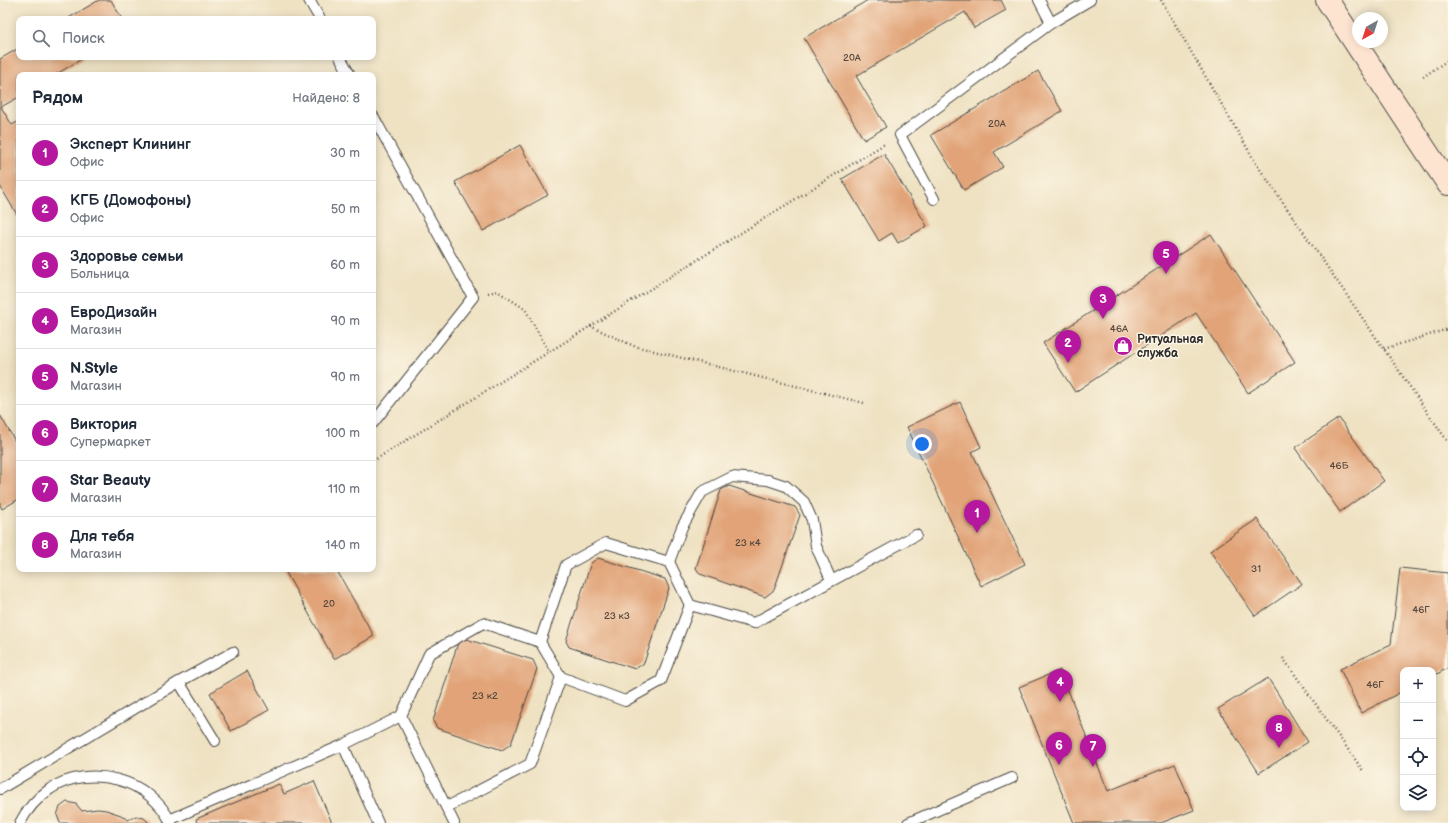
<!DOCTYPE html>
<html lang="ru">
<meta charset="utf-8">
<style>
body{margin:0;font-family:"Balsamiq Sans",sans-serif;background:#f6f6f7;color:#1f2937}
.controls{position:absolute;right:12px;bottom:12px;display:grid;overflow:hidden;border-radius:8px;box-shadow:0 2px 10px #0003}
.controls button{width:36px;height:36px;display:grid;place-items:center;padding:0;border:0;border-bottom:1px solid #e0e1e3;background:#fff;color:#1f2937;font:20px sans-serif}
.compass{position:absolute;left:1352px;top:12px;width:36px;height:36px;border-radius:50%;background:#fff;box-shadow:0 2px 10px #0003;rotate:219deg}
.you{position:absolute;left:922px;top:444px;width:14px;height:14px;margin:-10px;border:3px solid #fff;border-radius:50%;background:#1a73e8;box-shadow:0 0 0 6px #1a73e833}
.badge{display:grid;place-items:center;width:26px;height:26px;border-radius:50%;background:#b5179e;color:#fff;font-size:13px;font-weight:700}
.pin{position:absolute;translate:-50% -33px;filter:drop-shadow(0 1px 2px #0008)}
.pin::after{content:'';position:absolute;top:21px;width:14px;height:12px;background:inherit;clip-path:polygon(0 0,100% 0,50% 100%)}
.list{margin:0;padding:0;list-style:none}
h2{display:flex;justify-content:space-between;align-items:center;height:52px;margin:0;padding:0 16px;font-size:17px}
h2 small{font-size:13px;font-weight:400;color:#747a83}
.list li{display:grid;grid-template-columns:26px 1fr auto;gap:12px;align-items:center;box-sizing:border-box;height:56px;padding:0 16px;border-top:1px solid #e0e1e3}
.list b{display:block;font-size:15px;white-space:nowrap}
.list p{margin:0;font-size:13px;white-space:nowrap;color:#747a83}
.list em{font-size:13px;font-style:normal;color:#747a83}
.icon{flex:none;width:22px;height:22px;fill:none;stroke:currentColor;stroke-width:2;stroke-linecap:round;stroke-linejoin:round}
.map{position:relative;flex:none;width:1448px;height:823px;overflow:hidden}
.search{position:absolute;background:#fff;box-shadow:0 2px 10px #0003;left:16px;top:16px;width:360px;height:44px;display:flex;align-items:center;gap:10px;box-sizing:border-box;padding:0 14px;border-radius:8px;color:#747a83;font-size:15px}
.panel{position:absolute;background:#fff;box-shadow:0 2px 10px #0003;left:16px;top:72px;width:360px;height:500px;border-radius:8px}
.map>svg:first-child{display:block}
.building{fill:#e1a377}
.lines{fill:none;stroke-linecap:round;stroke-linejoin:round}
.service-casing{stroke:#484642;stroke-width:12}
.secondary-casing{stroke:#484642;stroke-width:24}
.path{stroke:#484642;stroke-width:2.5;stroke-dasharray:1 3;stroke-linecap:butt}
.service{stroke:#fff;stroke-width:10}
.secondary{stroke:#fde4d1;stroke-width:22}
.labels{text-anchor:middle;stroke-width:3;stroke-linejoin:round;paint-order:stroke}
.number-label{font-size:10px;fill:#58493e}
.poi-label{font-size:12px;font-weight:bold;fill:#2b2b2b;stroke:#fcf5e5;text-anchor:start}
</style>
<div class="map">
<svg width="1448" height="823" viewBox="0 0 1448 823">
<rect width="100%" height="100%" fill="#fcf5e5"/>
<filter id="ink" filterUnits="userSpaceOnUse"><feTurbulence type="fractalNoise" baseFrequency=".025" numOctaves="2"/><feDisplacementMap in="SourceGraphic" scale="8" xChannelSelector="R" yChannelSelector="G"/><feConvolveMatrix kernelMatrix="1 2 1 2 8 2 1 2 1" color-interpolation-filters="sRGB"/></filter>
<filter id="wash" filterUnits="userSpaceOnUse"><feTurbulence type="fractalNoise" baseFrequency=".012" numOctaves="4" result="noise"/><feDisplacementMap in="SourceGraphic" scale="16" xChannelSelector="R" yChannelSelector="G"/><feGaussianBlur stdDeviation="0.9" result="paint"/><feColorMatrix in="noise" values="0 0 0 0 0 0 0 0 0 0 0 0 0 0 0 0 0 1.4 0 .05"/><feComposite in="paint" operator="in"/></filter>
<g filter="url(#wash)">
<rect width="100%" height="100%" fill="#efe2c3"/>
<g id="blocks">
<g class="building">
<polygon points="99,0 111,0 122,19 67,19"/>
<polygon points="868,0 1001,0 1006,10 974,28 965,12 856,76 886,127 864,140 804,38"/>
<polygon points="19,48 19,57 85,57 55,75 19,75 19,97 1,107 12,125 19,121 19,218 0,186 0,59"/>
<polygon points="1038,71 1062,111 994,152 1003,167 964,190 931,135"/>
<polygon points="520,145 548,195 483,231 455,182"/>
<polygon points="884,154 927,226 898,243 892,233 879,241 842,179"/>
<polygon points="1211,234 1295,362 1248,393 1196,313 1075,392 1043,343"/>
<polygon points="960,402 981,447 972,452 1025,564 981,586 907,427"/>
<polygon points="0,415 19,448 19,499 2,509 0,505"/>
<polygon points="1339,418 1384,481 1340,512 1295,448"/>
<polygon points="729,486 795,507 800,515 774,590 765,597 700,574 696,568 721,490"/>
<polygon points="1257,519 1302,584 1255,616 1210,551"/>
<polygon points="598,558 665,579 669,588 644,663 635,669 569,647 566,641 591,563"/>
<polygon points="1400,568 1448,573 1448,668 1433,676 1433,670 1403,670 1403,691 1361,713 1340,669 1391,644"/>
<polygon points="284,569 336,569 374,636 334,659"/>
<polygon points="466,639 533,660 537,669 511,744 502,750 437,728 433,721 458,643"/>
<polygon points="1060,670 1108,791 1175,764 1194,810 1161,823 1074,823 1019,687"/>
<polygon points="247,671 269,710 231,731 210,693"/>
<polygon points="1268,678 1308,742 1259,773 1218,709"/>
<polygon points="314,781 332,823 197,823 196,819 279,784 284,794"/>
<polygon points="67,802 76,804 82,811 98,809 106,810 121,815 128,820 136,816 144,818 149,823 60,823 57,815 60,807"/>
</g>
</g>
</g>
<g filter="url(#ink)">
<use href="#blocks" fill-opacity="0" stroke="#484642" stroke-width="1"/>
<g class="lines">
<g class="service-casing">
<g id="service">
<polyline points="309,0 320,19"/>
<polyline points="1039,0 1051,23"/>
<polyline points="340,57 350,75"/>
<polyline points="373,116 473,297 373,423"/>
<polyline points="934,199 900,135 1051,23 1090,0"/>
<polyline points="669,562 682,527 702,492 732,477 768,480 786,486 804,502 812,520 816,546 831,580"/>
<polyline points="540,642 566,565 606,543 669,562 690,605 754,623 916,535"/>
<polyline points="179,682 215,741"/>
<polyline points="401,716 454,823"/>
<polyline points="343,745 378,823"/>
<polyline points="0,789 179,682 233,652"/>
<polyline points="447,807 530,764 561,677"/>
<polyline points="169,820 343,745 401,716 429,654 483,623 540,642 561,677 625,701 661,681 690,605"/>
<path d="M 20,823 C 27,809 37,798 50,789 C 90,763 151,779 171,823"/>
<polyline points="908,823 1012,778"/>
</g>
</g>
<g class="secondary-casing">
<polyline id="secondary" points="1327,0 1448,184"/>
</g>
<g class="path">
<polyline points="1161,0 1257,165 1448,442"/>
<polyline points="1423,77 1448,60"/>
<polyline points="488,293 497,291 525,309 549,352"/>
<polyline points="590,326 634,346 864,403"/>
<polyline points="1384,349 1448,329"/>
<polyline points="373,461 886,143"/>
<polyline points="1283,658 1364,772"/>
</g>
<use href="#service" class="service"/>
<use href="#secondary" class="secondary"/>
</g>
</g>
<defs>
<g id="shop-disc" transform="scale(1)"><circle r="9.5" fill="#b5179e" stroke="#fcf5e5"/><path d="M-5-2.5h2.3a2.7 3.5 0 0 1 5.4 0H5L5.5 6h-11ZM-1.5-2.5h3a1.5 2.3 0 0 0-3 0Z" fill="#fff"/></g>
</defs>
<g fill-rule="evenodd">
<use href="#shop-disc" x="1123" y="346"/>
</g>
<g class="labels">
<g class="number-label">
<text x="852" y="61">20А</text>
<text x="997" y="127">20А</text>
<text x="1119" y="332">46А</text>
<text x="1339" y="469">46Б</text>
<text x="748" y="546">23 к4</text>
<text x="1256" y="572">31</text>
<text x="329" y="607">20</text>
<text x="1421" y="613">46Г</text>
<text x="617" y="619">23 к3</text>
<text x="1375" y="688">46Г</text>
<text x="485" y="699">23 к2</text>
</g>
<g class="poi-label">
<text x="1137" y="343">Ритуальная<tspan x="1137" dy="14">служба</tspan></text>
</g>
</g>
</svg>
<div class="controls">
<button>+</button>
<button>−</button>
<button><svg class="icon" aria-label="locate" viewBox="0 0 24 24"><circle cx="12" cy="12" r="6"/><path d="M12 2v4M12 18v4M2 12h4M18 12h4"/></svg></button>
<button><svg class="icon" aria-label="layers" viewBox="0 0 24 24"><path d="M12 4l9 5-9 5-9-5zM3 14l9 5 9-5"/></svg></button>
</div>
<svg class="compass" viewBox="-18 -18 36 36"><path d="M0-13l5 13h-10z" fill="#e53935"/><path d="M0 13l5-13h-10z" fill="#747a83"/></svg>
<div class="you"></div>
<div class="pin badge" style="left:977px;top:533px">1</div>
<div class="pin badge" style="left:1068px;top:363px">2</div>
<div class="pin badge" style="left:1103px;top:319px">3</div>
<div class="pin badge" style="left:1060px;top:702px">4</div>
<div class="pin badge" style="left:1166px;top:274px">5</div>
<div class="pin badge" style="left:1059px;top:765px">6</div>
<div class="pin badge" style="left:1093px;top:767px">7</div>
<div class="pin badge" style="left:1279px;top:748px">8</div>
<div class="search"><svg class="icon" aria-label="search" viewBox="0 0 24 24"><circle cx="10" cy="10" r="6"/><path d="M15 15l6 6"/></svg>Поиск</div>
<section class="panel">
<h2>Рядом<small>Найдено: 8</small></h2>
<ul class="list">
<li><span class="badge">1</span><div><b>Эксперт Клининг</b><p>Офис</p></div><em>30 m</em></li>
<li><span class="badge">2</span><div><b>КГБ (Домофоны)</b><p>Офис</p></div><em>50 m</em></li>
<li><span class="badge">3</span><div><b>Здоровье семьи</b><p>Больница</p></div><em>60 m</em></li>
<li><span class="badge">4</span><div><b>ЕвроДизайн</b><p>Магазин</p></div><em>90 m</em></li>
<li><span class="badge">5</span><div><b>N.Style</b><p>Магазин</p></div><em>90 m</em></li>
<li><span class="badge">6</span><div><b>Виктория</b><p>Супермаркет</p></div><em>100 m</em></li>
<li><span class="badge">7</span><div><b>Star Beauty</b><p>Магазин</p></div><em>110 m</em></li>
<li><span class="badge">8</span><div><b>Для тебя</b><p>Магазин</p></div><em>140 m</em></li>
</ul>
</section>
</div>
